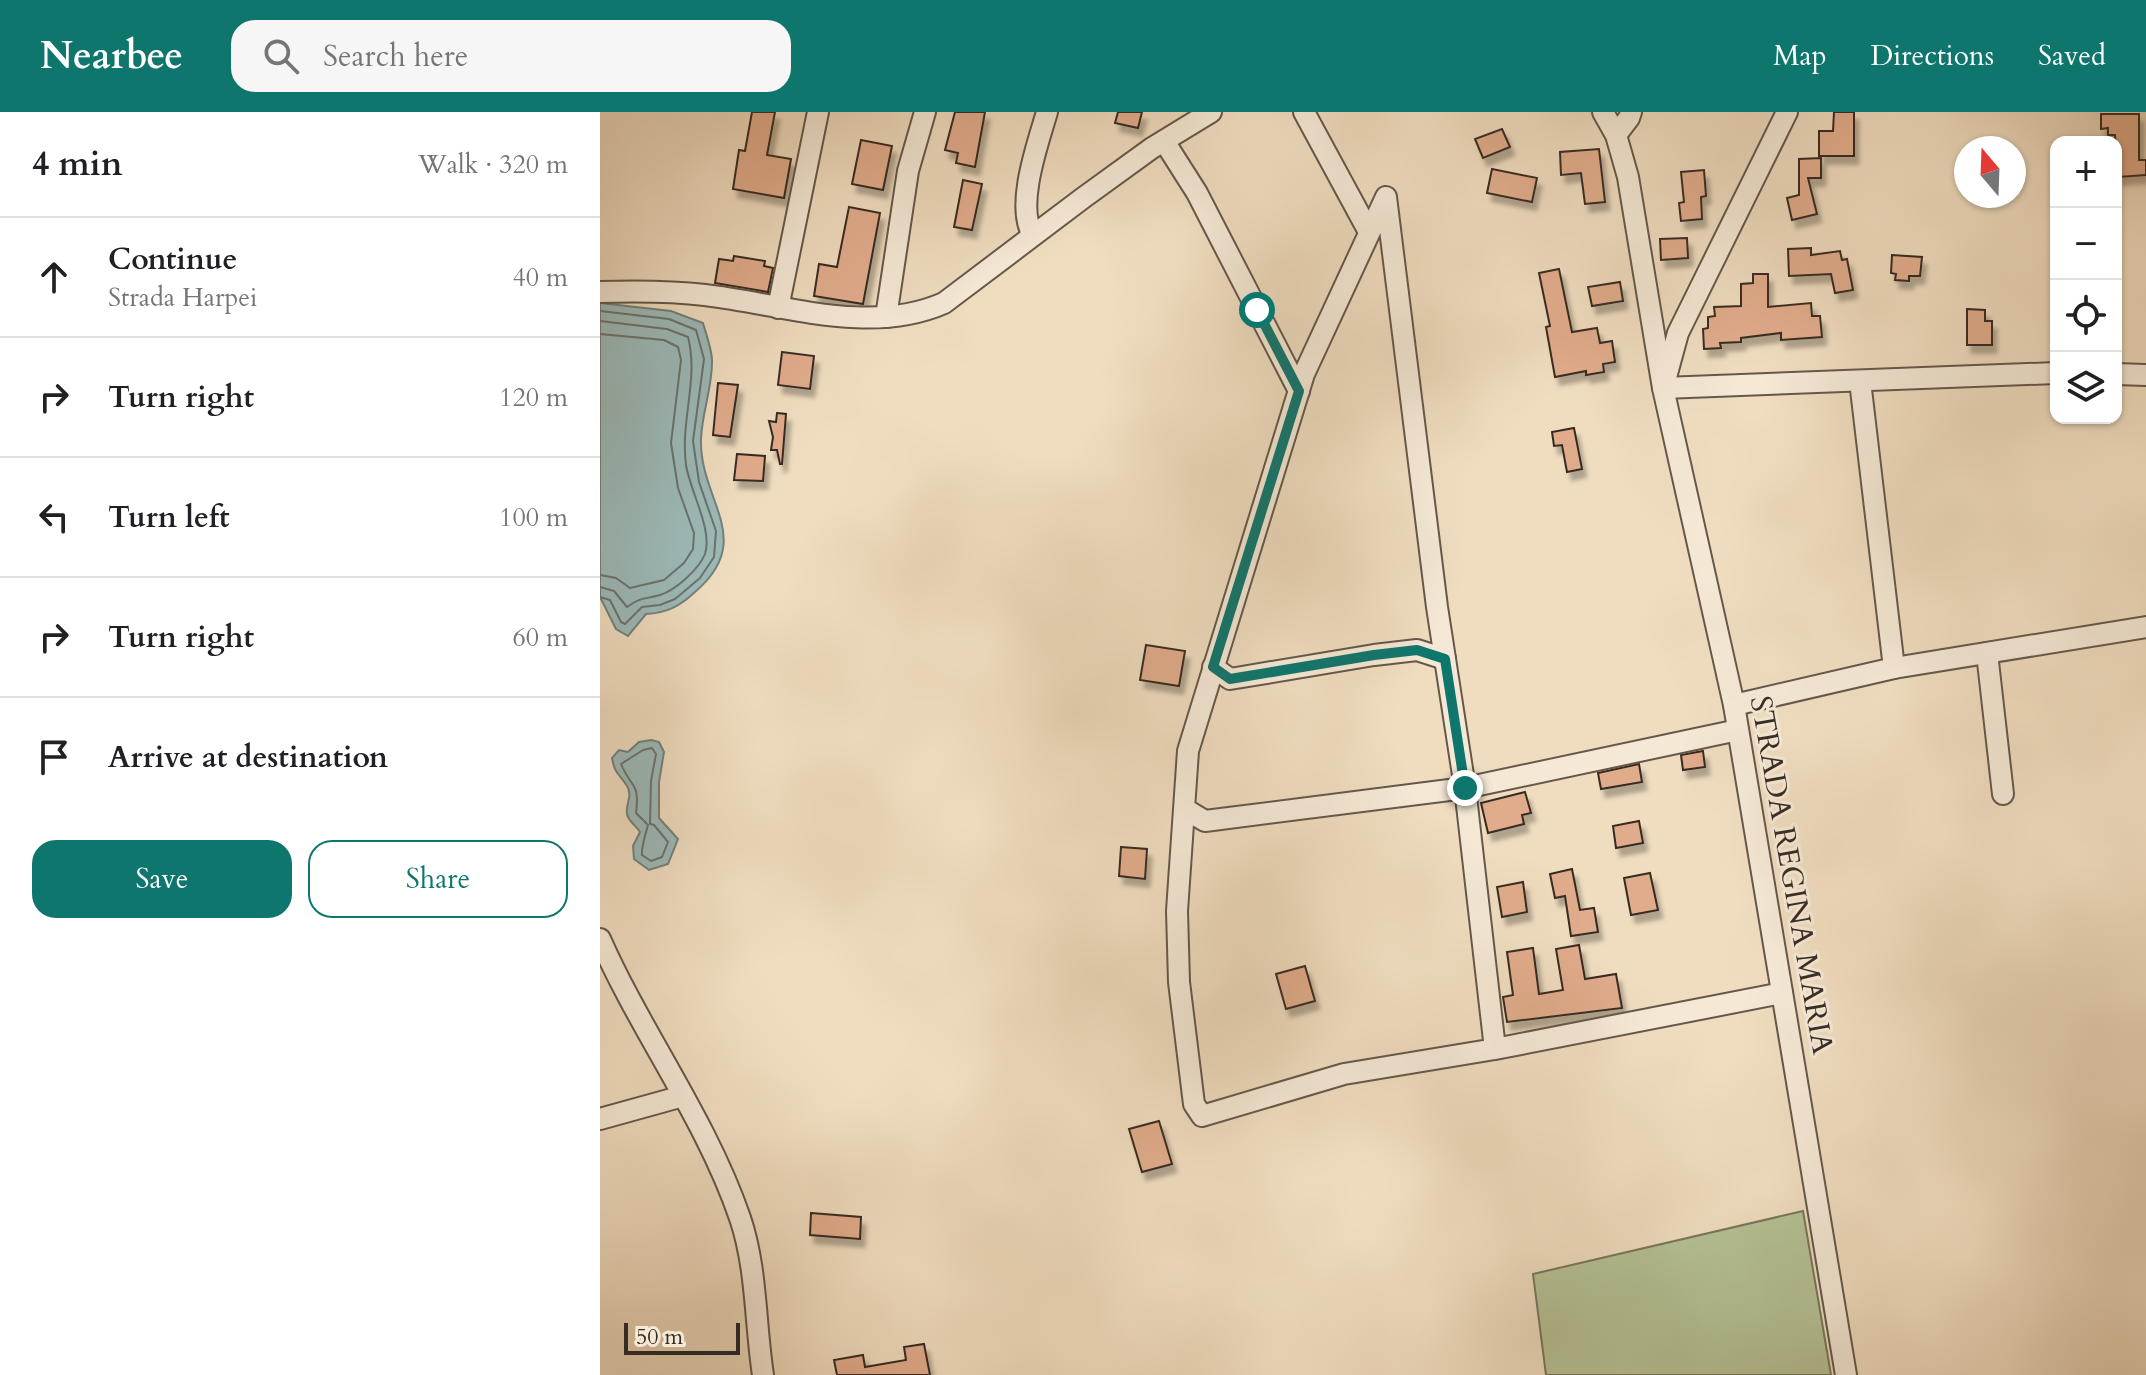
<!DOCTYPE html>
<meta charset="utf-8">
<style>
body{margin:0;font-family:Cardo,serif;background:#f6f6f6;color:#202124}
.controls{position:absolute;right:24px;top:24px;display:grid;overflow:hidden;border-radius:16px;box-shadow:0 2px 6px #0004}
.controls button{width:72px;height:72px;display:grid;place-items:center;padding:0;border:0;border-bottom:2px solid #e0e0e0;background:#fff;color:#202124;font:40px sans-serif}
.compass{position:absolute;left:1354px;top:24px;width:72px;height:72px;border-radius:50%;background:#fff;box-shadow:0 2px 6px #0004;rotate:341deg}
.scale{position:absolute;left:24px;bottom:20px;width:116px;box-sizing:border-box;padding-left:8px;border:4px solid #372c24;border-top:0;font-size:22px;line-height:28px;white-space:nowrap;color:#372c24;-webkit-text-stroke:6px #f5e9d6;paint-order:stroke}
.stop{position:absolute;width:24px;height:24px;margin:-18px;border:6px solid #0f766e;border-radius:50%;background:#fff}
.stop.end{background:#0f766e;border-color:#fff;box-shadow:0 2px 8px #0008}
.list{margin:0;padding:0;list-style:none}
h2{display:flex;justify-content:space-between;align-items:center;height:104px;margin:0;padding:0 32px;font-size:34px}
h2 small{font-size:26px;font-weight:400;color:#757577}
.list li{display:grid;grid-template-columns:52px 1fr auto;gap:24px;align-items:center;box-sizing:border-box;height:120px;padding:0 32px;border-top:2px solid #e0e0e0}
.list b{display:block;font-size:30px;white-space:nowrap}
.list p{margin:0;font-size:26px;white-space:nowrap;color:#757577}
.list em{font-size:26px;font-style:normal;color:#757577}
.actions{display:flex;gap:16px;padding:24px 32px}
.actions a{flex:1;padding:18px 0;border:2px solid #0f766e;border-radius:24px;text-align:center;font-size:28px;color:#0f766e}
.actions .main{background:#0f766e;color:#fff}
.icon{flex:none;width:44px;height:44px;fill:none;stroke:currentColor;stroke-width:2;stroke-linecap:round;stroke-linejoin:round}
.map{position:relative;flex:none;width:1546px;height:1263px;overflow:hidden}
header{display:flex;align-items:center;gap:48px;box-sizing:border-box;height:112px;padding:0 40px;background:#0f766e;color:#fff}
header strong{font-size:38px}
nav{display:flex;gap:44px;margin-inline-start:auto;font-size:28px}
.search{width:560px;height:72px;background:#f6f6f6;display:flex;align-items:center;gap:20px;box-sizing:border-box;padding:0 28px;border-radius:24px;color:#757577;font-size:30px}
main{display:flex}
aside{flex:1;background:#fff}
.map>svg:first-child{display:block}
.green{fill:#b5c296;stroke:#76775d;stroke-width:2}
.water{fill:#9cbab9;stroke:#74817d;stroke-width:2}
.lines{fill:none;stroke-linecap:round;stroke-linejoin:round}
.shore{stroke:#6a736e;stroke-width:2}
.building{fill:#e1ac8c;stroke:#372c24;stroke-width:2;filter:url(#shadow)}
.minor-casing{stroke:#65584b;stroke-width:24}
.minor{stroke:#f5e9d6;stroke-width:20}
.route{stroke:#0f766e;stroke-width:10}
.labels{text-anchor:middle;stroke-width:6;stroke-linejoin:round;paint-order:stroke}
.street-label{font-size:30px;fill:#372c24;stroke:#f5e9d6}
</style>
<header>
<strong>Nearbee</strong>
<div class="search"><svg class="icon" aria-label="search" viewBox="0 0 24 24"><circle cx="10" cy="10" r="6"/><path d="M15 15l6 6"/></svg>Search here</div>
<nav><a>Map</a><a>Directions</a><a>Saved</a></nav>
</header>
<main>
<aside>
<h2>4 min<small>Walk · 320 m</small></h2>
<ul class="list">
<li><svg class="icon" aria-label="ahead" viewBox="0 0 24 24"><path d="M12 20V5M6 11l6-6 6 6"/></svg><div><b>Continue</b><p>Strada Harpei</p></div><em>40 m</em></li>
<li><svg class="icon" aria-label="right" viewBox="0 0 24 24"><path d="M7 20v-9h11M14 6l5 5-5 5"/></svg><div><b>Turn right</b></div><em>120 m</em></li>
<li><svg class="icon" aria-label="left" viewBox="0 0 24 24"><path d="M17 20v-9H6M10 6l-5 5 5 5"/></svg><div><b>Turn left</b></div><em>100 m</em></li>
<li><svg class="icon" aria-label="right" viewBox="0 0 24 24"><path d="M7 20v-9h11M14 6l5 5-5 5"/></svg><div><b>Turn right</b></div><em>60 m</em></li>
<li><svg class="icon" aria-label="arrive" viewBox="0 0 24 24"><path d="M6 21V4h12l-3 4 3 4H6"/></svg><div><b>Arrive at destination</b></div></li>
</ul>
<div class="actions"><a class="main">Save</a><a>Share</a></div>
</aside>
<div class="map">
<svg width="1546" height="1263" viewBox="0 0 1546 1263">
<defs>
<filter id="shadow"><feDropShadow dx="4.5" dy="8" stdDeviation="2" flood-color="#0004"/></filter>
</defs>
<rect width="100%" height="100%" fill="#f0ddc0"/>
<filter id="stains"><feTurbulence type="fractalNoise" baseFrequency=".0025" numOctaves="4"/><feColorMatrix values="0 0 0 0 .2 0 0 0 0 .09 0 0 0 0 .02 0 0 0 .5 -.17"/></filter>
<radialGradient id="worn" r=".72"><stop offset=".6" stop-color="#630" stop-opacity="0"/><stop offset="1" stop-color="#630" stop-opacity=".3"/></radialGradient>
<polygon class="green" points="1203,1099 1231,1263 946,1263 933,1162"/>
<g class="water">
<path d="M 0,191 L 71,199 L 103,211 C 106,222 111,235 112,247 C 113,273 102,300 101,327 C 99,389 157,427 95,480 C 80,494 67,501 46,502 L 28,524 L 16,517 L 0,485 Z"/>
<path d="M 51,628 L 59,630 L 64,640 L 59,670 L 59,706 L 78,727 L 68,752 L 49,758 L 34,747 L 33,734 L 40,720 C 37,715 31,711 28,705 C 23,695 34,685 27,674 C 19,661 15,663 12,646 L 19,638 L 28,640 L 39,630 Z"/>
</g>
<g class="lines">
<g class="shore">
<polyline points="0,199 69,207 96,218 104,247 93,329 99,370 116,419 114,445 100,466 75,487 60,493 42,495 25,512 21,510 10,488 0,485"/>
<path d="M 0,209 L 67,217 L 88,225 C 99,268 80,308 86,353 C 90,379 113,418 105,442 C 99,457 76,478 60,483 C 43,488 43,484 27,495 L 14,479 L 0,475"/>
<polyline points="0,222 64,228 78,235 81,248 71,331 78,376 94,421 93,437 84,451 64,468 30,476 16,466 0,463"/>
<path d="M 52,636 L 56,642 L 51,669 L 50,712 L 54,713 L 68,730 L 62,745 L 51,749 L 42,743 C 41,736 46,720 48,713 L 36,701 C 40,669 31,677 21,652 L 43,638 Z"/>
</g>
</g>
<g class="building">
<polygon points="152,0 175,0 167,43 191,47 184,86 133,77 139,38 145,39"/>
<polygon points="355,0 385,0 375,55 356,51 358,41 345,38"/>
<polygon points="518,0 542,0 538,16 515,11"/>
<polygon points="1234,0 1254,0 1254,44 1219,44 1219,19 1233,19"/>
<polygon points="1501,2 1539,2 1539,48 1546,48 1546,63 1518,65 1515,23 1508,23 1508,16 1501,17"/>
<polygon points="902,17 910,35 883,46 875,27"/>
<polygon points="261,28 292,34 283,78 252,72"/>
<polygon points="999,37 1005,90 985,92 981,61 961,63 960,40"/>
<polygon points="1221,46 1221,66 1208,66 1217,102 1192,108 1187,86 1199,83 1199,47"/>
<polygon points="892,57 937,66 932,90 887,81"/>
<polygon points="1104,58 1106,84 1101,85 1102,107 1081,109 1079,91 1084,90 1081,60"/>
<polygon points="363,68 382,72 372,118 354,115"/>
<polygon points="249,95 280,101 263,192 214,184 219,152 237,155"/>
<polygon points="1087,126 1088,146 1061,148 1060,127"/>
<polygon points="1211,136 1211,143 1240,139 1242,148 1247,147 1253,178 1235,181 1231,162 1189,164 1188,137"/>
<polygon points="1292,143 1322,145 1320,164 1309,164 1309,169 1295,168 1296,162 1291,161"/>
<polygon points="134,144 165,149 164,154 173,156 168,180 115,171 119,147 133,149"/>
<polygon points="959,157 972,220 997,216 1000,231 1012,229 1015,250 1003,252 1004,260 986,263 986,259 955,265 946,215 950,214 939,161"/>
<polygon points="1153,162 1168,162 1168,195 1211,191 1212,204 1220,204 1222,225 1181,228 1181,221 1141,226 1141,230 1120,231 1121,236 1104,237 1103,217 1108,216 1108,205 1115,204 1114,195 1141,194 1141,172 1153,171"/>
<polygon points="1020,170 1023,189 992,194 988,175"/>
<polygon points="1367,197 1385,198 1385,209 1392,209 1392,233 1367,233"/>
<polygon points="182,240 214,244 210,277 178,273"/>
<polygon points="118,271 138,273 130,325 113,323"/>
<polygon points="177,301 186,302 182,352 180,352 177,338 171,338 173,325 169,309 176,310"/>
<polygon points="974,316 982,357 967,360 962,333 954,334 952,320"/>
<polygon points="137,342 165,344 163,369 134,368"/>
<polygon points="546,533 585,539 579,574 540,568"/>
<polygon points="1103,639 1105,655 1083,658 1081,643"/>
<polygon points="1039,652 1042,670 1001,677 998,661"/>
<polygon points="925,680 931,701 922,703 924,712 888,721 881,691"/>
<polygon points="1039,709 1043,731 1016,736 1013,714"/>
<polygon points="521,735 547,737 545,767 519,764"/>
<polygon points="972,757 980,798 994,796 998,820 971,824 965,784 955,786 950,762"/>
<polygon points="1050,761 1058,798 1031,803 1024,766"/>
<polygon points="923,770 927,800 902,805 897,775"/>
<polygon points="979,833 985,867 1016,862 1022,896 907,910 903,885 913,883 907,840 933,836 939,882 963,878 956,837"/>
<polygon points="705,854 715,889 686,897 676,862"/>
<polygon points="559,1009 572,1052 542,1060 529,1017"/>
<polygon points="211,1101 261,1105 260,1127 210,1123"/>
<polygon points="324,1232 330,1263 237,1263 234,1248 263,1243 265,1255 306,1248 304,1235"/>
</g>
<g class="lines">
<g class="minor-casing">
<g id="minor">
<polyline points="704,0 769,120"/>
<polyline points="1003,0 1016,23 1028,65 1063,276 1456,261"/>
<polyline points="1187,0 1078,221 1063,276 1134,593 1246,1263"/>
<polyline points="1016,23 1029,6 1031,0"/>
<polyline points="564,29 597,81 699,279"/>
<path d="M 433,123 C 415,94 438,31 447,0"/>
<path d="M 0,180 C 35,179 71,179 105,183 C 183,192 269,224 344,191 L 483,86 L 552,36 L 611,0"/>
<polyline points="178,196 218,0"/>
<polyline points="286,205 308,59 325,0"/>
<polyline points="1516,262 1546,263"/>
<polyline points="1387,541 1403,682"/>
<polyline points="613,555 630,567 774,543 817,538 845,547"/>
<polyline points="1294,556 1546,515"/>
<polyline points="1134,593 1294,556 1260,269"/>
<polyline points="585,697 605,709 865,676 1138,618"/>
<path d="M 0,827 C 42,922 106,1007 140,1106 C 157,1156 155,1211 163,1263"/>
<polyline points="895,937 865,676 837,495 786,85 704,262 588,639 577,799 579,870 594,992 602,1004 744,962 895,937 1182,881"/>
<polyline points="0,1007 83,984"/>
</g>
</g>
<use href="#minor" class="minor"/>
</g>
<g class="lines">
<polyline class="route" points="657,198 699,279 613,555 630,567 774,543 817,538 845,547 865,676"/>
</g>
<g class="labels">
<g class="street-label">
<text transform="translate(1192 763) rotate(80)" y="10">STRADA REGINA MARIA</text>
</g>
</g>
<rect width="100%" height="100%" filter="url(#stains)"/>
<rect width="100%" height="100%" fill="url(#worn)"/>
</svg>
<div class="controls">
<button>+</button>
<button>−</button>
<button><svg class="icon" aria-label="locate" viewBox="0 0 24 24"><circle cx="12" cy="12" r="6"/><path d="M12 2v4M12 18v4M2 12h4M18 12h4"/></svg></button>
<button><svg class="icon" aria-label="layers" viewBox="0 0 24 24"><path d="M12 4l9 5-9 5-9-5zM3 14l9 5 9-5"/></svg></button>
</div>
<svg class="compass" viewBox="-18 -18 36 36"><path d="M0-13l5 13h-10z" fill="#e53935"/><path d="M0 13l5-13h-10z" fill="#757577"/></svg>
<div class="scale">50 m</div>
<div class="stop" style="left:657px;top:198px"></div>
<div class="stop end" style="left:865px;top:676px"></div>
</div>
</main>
